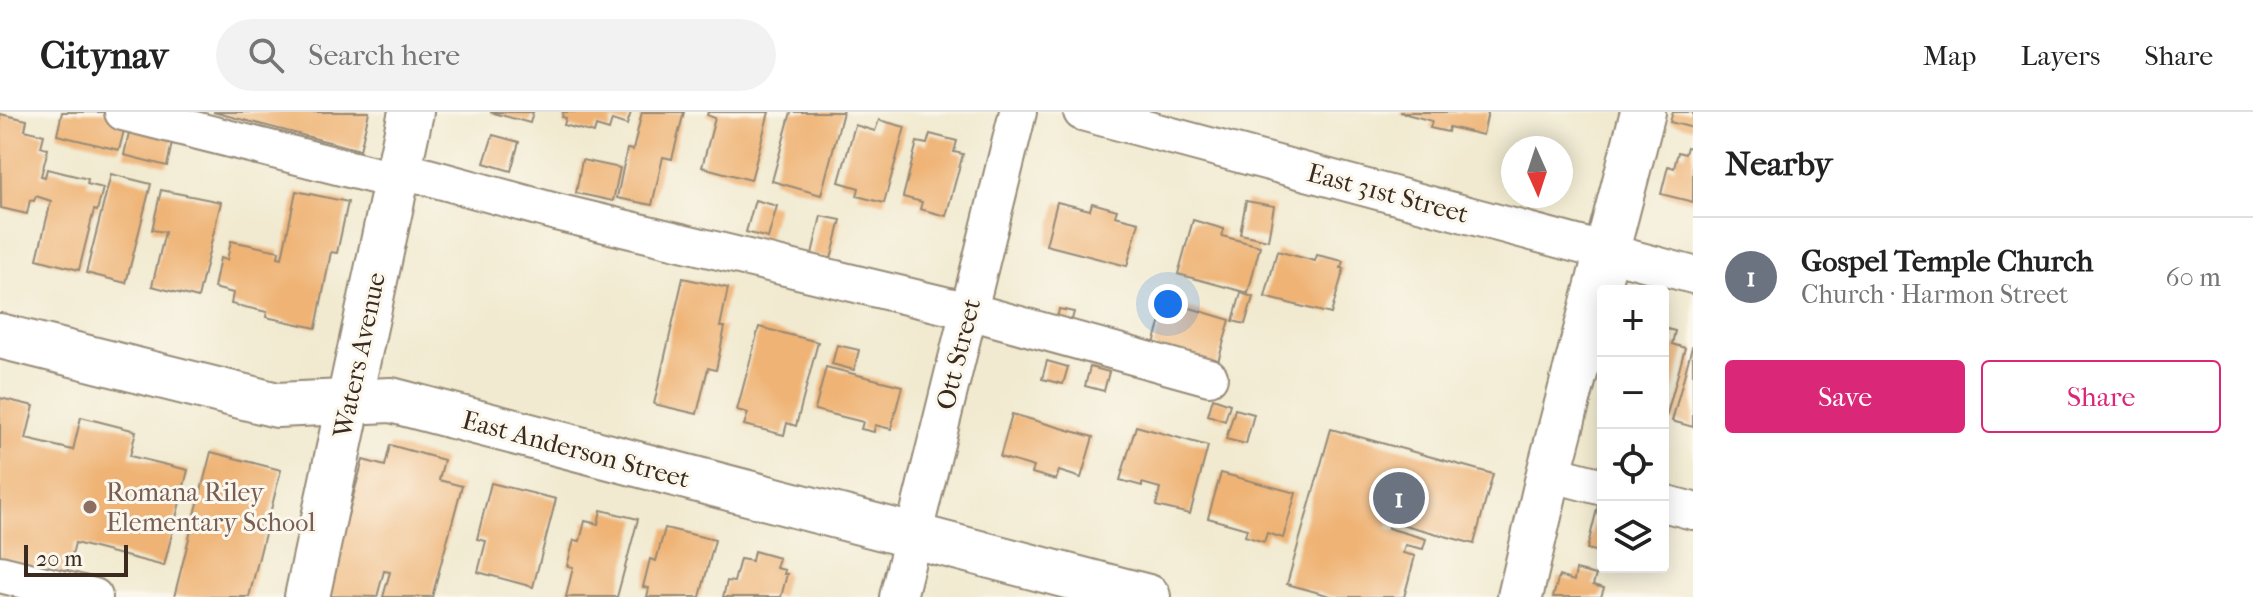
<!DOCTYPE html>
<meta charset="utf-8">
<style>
body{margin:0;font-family:"IM FELL French Canon",serif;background:#f2f2f2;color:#222}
.controls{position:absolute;right:24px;bottom:24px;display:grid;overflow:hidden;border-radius:8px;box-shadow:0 4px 20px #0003}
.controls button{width:72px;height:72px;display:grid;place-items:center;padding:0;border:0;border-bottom:2px solid #e0e0e0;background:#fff;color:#222;font:40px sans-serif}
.compass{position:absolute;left:1501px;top:24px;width:72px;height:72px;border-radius:50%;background:#fff;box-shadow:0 4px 20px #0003;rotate:177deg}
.scale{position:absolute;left:24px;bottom:20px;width:104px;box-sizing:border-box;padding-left:8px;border:4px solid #3b2a1e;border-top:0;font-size:22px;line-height:28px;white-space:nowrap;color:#3b2a1e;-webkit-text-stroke:6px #fbf7ec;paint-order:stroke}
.you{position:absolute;left:1168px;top:192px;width:28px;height:28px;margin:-20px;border:6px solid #fff;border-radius:50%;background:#1a73e8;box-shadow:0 0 0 12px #1a73e833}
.badge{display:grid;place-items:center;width:52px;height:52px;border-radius:50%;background:#db2777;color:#fff;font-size:26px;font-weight:700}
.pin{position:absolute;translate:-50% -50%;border:4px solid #fff;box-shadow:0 2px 8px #0006}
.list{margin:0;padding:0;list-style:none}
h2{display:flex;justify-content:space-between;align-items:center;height:104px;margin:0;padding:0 32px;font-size:34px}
h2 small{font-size:26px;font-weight:400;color:#767676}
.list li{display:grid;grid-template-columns:52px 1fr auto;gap:24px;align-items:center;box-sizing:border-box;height:120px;padding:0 32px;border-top:2px solid #e0e0e0}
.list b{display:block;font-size:30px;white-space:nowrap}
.list p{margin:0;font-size:26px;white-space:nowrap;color:#767676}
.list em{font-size:26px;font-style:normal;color:#767676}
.actions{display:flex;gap:16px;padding:24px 32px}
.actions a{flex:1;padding:18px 0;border:2px solid #db2777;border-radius:8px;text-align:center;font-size:28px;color:#db2777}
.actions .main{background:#db2777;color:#fff}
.icon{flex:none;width:44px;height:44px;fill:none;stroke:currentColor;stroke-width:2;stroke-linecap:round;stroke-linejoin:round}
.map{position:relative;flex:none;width:1693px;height:485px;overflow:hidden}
header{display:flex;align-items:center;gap:48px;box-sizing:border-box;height:112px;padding:0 40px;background:#fff;border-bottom:2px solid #e0e0e0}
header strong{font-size:38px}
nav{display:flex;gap:44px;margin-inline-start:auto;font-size:28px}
.search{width:560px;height:72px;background:#f2f2f2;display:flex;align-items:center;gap:20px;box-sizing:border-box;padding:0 28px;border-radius:44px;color:#767676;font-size:30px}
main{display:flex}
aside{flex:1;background:#fff}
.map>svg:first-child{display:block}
.building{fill:#efb374}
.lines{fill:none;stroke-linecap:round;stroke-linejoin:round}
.minor-casing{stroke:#968a77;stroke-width:40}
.major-casing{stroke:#968a77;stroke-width:48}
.minor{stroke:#fff;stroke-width:36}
.major{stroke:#fff;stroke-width:44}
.education-dot{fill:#8d6e63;stroke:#fbf7ec;stroke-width:3}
.labels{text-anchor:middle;stroke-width:6;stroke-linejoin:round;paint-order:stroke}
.street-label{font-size:26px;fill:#3b2a1e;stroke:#fbf7ec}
.education-label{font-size:26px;fill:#785e54;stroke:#fbf7ec;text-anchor:start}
</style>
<header>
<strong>Citynav</strong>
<div class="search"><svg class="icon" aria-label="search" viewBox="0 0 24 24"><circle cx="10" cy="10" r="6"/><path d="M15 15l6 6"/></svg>Search here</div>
<nav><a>Map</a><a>Layers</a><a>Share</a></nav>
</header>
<main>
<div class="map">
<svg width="1693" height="485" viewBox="0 0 1693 485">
<rect width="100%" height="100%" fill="#fbf7ec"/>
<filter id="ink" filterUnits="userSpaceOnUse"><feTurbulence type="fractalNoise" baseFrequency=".0125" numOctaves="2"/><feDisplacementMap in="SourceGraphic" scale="16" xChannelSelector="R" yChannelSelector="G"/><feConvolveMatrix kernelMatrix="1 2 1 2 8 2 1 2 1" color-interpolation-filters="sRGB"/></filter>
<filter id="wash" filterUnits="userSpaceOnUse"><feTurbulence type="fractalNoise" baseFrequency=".006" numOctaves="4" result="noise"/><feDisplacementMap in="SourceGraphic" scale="32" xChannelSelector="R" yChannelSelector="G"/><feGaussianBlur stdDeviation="1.8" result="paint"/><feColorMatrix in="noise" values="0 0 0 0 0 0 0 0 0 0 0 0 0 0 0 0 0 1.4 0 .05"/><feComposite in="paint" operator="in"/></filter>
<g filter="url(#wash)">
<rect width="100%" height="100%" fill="#f1ead0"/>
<g id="blocks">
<g class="building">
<polygon points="62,0 114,0 128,3 119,38 57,23"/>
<polygon points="213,0 369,0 360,38"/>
<polygon points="490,0 533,0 530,11"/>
<polygon points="563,0 631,0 627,13 612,8 609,18 596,14 594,21 564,13 566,6 562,5"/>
<polygon points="642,0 684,0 672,47 663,45 652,93 617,86 627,37 633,38"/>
<polygon points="708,0 769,0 751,68 702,55 715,6 707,3"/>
<polygon points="791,0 843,0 821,83 772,69"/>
<polygon points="1399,0 1488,0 1483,23 1449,15 1448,20 1430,16 1432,9"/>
<polygon points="1673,0 1693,0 1693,16 1670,10"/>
<polygon points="0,2 27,8 25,18 44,23 41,35 48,37 41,64 45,65 47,57 88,67 87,72 103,76 97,99 94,98 79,158 37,147 51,89 36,84 34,89 30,88 27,102 1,96"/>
<polygon points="132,8 175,17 167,54 124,43"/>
<polygon points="879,8 905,15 884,91 857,84 859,76 839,70 855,13 875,19"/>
<polygon points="930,22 957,29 954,40 963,42 946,104 920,97 922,90 903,85 917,30 927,32"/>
<polygon points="493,23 519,30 511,59 484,51"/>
<polygon points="1687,35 1693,36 1693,90 1661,82 1668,54 1674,56 1678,40 1685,42"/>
<polygon points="582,48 620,56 613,89 576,81"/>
<polygon points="111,62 151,72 126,171 86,161"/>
<polygon points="161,78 221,90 198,186 152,174 165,120 152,118"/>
<polygon points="296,79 348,90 337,141 331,140 316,216 266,205 267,200 231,192 233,181 214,176 220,146 227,148 231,129 279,139 278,145 282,146"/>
<polygon points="755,88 777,94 768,126 746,120"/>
<polygon points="1246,89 1274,94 1268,128 1240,122"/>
<polygon points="1057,90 1090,98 1092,91 1117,98 1115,104 1139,110 1127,154 1046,133"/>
<polygon points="821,104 841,108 831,147 812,142"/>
<polygon points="1193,108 1224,117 1222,124 1260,134 1248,181 1178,162"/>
<polygon points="1277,139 1315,149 1317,143 1343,149 1341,156 1344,156 1331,202 1265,185"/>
<polygon points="683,166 728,176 720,215 725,215 716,258 708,256 697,302 654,292"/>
<polygon points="1241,181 1253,185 1245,212 1233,209"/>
<polygon points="1167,189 1230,208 1217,253 1153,235"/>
<polygon points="1059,197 1074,200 1071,211 1057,208"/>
<polygon points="759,215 818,230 796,314 787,311 784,323 744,313 748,301 737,298"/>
<polygon points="1663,216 1675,219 1672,232 1685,236 1664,313"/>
<polygon points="837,233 859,238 854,258 832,252"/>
<polygon points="1692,235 1693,235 1693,315 1672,309"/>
<polygon points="1047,249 1068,255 1063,272 1042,267"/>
<polygon points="826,255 902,274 891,317 875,313 874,320 861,317 863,310 815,298"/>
<polygon points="1090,255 1109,260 1104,279 1085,274"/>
<polygon points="0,286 34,294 26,327 73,338 81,305 136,319 130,344 188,358 164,454 75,431 67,462 0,445"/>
<polygon points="1213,286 1230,292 1225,309 1208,303"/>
<polygon points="1235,297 1254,302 1246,332 1226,327"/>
<polygon points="1012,302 1093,325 1081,366 1059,359 1056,368 1032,361 1034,355 1000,345"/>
<polygon points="1136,314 1208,334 1190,402 1156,394 1160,376 1142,371 1142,374 1120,368"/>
<polygon points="1331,317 1493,362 1474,432 1390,409 1388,416 1426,427 1423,437 1405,433 1403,441 1415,444 1404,485 1334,485 1287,472"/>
<polygon points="390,333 444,348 439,368 462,374 432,485 383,485 390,460 384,459 377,485 326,484 363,348 385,354"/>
<polygon points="211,340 281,358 249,485 174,485"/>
<polygon points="1221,361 1296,381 1283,426 1267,421 1264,430 1245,424 1247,417 1208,406"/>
<polygon points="491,371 556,387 533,475 478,460 486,429 477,427"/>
<polygon points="1598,393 1603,394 1603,441 1587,437"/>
<polygon points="601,398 638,407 617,485 566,485 573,455 567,454 574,428 580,429 585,409 598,412"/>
<polygon points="665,416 715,428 700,485 647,485 649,476 643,475 650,447 656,449"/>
<polygon points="754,439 779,446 776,456 785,458 784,462 787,462 781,485 723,485 727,469 734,470 740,447 752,449"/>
<polygon points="1576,458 1596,463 1593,473 1604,476 1601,485 1553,485 1559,464 1574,469"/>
</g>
</g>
</g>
<g filter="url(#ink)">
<use href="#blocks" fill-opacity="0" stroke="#968a77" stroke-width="2"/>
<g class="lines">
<g class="minor-casing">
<g id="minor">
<polyline points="123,0 397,69"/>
<polyline points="1082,0 1693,163"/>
<polyline points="399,57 556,100 969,199 1209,265"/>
<polyline points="1549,361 1603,375"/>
<polyline points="1663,391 1693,399"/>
<polyline points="0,462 94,485"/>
<polyline points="898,485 1018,0"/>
</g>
</g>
<g class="major-casing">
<g id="major">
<polyline points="0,224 277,293 391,288 1148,485"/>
<polyline points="307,485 411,0"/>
<polyline points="1520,485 1549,361 1643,0"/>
</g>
</g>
<use href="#minor" class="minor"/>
<use href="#major" class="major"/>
</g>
</g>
<circle class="education-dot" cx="90" cy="395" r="8"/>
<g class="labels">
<g class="street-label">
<text transform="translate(1388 81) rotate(15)" y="9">East 31st Street</text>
<text transform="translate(958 242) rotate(-76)" y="9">Ott Street</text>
<text transform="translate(359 243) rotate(-78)" y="9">Waters Avenue</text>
<text transform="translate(576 337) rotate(15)" y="9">East Anderson Street</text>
</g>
<g class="education-label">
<text x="106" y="389">Romana Riley<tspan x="106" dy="30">Elementary School</tspan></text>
</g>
</g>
</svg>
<div class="controls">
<button>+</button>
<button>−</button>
<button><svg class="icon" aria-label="locate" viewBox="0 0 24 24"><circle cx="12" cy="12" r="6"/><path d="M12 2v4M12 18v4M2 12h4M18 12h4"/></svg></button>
<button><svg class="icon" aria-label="layers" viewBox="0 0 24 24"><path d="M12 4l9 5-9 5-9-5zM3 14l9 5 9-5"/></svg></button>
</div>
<svg class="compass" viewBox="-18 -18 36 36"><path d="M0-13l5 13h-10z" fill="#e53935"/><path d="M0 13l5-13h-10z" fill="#767676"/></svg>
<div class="scale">20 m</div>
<div class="you"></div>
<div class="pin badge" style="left:1399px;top:386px;background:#6b7280">1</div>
</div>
<aside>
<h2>Nearby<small></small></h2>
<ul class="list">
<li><span class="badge" style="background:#6b7280">1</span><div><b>Gospel Temple Church</b><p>Church · Harmon Street</p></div><em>60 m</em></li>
</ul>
<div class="actions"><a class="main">Save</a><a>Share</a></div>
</aside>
</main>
